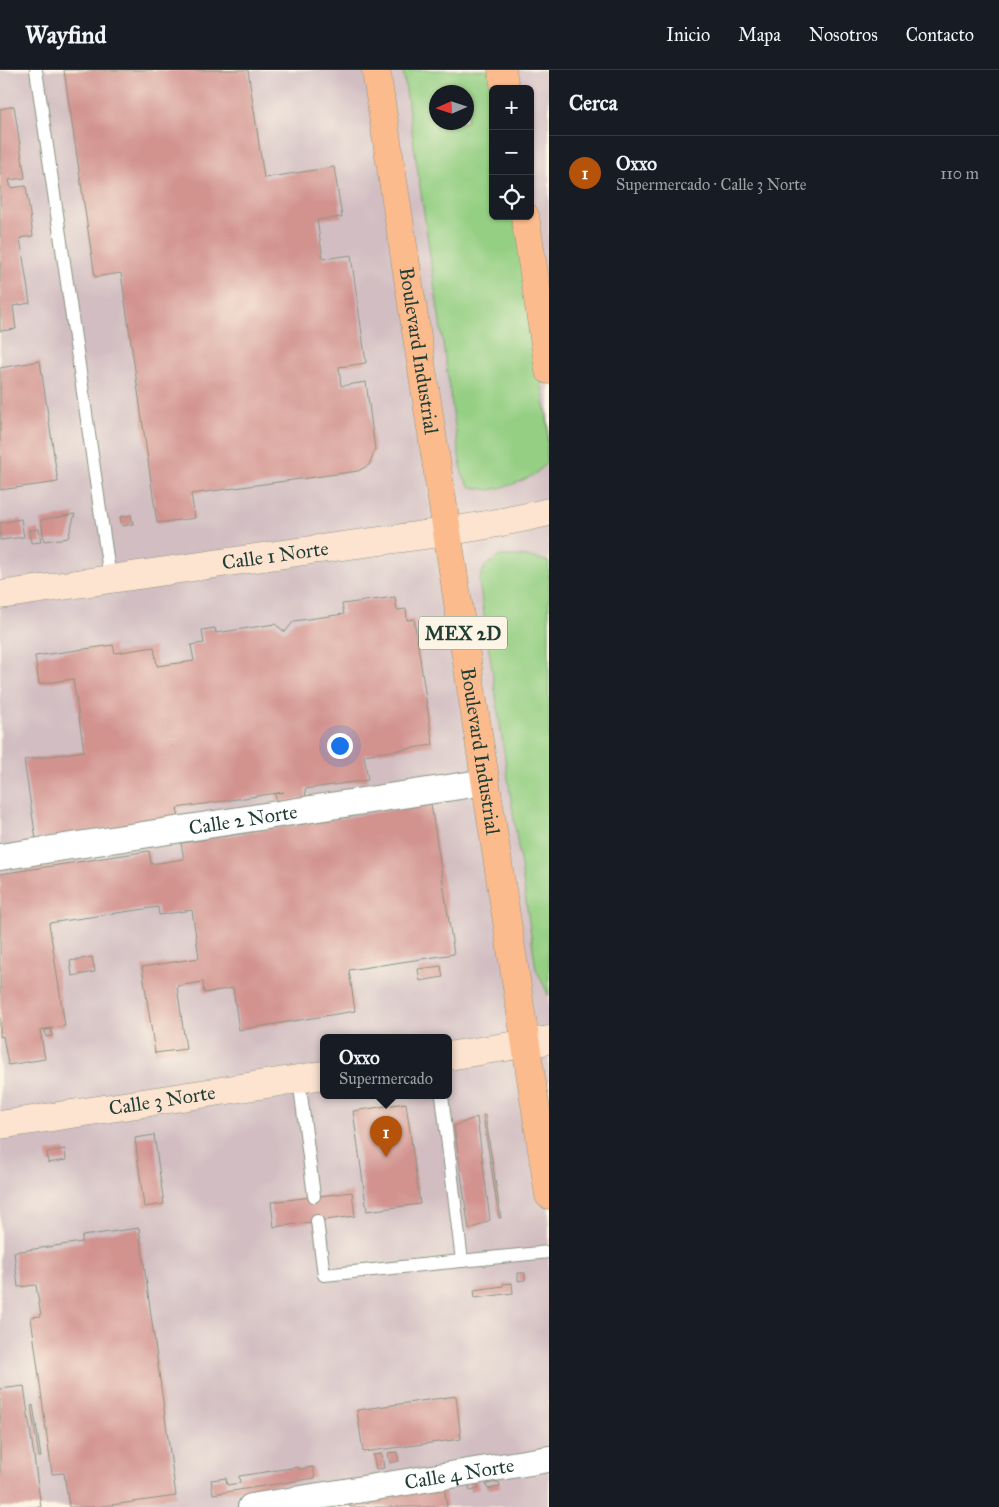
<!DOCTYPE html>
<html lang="es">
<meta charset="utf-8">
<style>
body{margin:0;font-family:"IM FELL Great Primer",serif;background:#242831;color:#f1f3f6}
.controls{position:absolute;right:15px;top:15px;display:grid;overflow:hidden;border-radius:8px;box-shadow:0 1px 4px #0004}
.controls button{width:45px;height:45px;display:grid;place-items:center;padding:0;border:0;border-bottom:1px solid #363941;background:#171b24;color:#f1f3f6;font:25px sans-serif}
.compass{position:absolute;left:429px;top:15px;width:45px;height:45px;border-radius:50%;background:#171b24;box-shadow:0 1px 4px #0004;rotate:267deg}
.you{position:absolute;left:339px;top:675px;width:18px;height:18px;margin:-12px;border:4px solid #fff;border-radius:50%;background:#1a73e8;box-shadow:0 0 0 8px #1a73e833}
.badge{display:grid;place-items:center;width:32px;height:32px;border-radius:50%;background:#b45309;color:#fff;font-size:16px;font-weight:700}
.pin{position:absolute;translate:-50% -41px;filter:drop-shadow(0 1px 2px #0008)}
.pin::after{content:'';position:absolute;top:26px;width:18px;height:15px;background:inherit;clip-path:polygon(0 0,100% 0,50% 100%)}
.popup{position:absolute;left:320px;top:964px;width:132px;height:65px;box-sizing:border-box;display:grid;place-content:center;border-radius:8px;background:#171b24;filter:drop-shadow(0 1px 4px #0005);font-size:16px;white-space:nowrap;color:#9ea1a6}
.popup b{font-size:19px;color:#f1f3f6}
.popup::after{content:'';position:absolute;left:50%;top:100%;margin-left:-10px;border:10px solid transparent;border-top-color:#171b24}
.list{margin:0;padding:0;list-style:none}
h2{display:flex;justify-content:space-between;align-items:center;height:65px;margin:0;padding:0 20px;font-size:21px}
h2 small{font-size:16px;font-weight:400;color:#9ea1a6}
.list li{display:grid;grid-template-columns:32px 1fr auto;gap:15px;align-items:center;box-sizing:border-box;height:75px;padding:0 20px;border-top:1px solid #363941}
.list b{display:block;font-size:19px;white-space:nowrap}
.list p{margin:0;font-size:16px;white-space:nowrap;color:#9ea1a6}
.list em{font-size:16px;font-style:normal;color:#9ea1a6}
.icon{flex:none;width:28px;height:28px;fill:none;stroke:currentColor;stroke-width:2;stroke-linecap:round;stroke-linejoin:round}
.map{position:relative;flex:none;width:549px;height:1437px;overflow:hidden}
header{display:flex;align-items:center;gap:30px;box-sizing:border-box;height:70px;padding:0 25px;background:#171b24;border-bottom:1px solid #363941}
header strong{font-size:24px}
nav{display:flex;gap:28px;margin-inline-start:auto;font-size:18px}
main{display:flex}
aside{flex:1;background:#171b24}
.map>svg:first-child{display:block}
.industrial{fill:#d2bec2;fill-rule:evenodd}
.green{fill:#94cf83;stroke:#5a865c;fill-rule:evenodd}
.building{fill:#d2938f}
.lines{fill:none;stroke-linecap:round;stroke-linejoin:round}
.lane-casing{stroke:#889482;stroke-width:14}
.street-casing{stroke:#889482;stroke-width:28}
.secondary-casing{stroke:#889482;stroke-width:29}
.highway-casing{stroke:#889482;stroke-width:29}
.lane{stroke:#fff;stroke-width:12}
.street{stroke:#fff;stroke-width:26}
.secondary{stroke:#fde4d1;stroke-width:28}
.highway{stroke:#fbbb8d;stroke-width:28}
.labels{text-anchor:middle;stroke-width:5;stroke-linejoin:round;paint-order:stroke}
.shield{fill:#fcf5e5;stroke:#617469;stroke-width:1}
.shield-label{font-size:19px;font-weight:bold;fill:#1f3d34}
.street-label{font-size:20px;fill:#1f3d34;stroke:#fcf5e5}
</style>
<header>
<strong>Wayfind</strong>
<nav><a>Inicio</a><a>Mapa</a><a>Nosotros</a><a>Contacto</a></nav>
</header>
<main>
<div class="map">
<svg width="549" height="1437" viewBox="0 0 549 1437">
<rect width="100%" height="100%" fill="#fcf5e5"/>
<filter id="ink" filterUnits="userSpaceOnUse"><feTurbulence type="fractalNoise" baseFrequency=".02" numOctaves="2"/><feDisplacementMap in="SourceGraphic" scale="10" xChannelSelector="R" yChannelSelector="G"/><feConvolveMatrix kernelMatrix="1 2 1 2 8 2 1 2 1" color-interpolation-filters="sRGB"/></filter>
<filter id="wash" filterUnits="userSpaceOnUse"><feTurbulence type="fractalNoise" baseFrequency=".0096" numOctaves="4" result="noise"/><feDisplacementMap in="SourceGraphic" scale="20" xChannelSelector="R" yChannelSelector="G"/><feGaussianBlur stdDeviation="1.12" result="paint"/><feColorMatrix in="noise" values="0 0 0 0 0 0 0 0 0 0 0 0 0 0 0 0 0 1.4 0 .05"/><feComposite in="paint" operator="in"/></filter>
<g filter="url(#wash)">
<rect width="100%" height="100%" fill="#f2ead0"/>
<path class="industrial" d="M 0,0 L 549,0 L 549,1437 L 0,1437 ZM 493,19 L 530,19 L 530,146 L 493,146 ZM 437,22 L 467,22 L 467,52 L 437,52 ZM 324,968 L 448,968 L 448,1026 L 324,1026 Z"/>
<g class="green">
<path d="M 403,0 L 493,0 L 493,146 L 516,146 L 548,356 L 546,394 L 534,405 L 511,415 L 490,420 L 470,417 L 462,404 ZM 437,22 L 467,22 L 467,52 L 437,52 Z"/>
<path d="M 500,486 C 517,486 532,486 549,492 L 549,926 L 536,899 L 479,511 L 485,496 Z"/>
</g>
<g id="blocks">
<g class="building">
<polygon points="64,0 248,0 264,108 334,97 342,147 317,150 323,189 351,185 366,293 339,297 341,316 366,312 375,380 369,395 358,401 351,402 191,424 195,448 157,453 121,203 95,207"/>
<polygon points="14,36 25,108 9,110 11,118 26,116 33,166 20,168 30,233 13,236 16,259 0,261 0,39"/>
<polygon points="40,291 58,412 0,420 0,298"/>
<polygon points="75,444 68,468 44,471 41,450"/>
<polygon points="131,445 133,454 122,456 120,447"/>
<polygon points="21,449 24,467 0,470 0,453"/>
<polygon points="39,459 41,472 31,473 29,460"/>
<polygon points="395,527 397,540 406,539 407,550 414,549 433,675 364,685 368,710 305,719 306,728 277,732 275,724 284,722 177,738 179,748 36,769 24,690 84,681 73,609 39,614 35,586 113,575 115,583 154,577 157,596 194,591 191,575 204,573 202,560 215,558 216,563 275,554 285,562 294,551 344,544 342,534"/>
<polygon points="431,734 454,884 349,900 355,941 239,960 233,918 204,923 203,912 177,916 186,979 155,983 142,897 199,888 192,840 159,845 158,837 49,853 65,956 40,960 45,989 8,995 3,966 0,967 0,804 149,781 151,794 184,789 181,773"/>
<polygon points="92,887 95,902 72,906 70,891"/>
<polygon points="441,896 443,907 420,911 418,899"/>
<polygon points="51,959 52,966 46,967 45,960"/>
<polygon points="406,1033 420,1134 367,1141 353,1041"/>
<polygon points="483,1045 485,1045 501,1148 499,1148"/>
<polygon points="477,1047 490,1150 469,1160 454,1056"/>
<polygon points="154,1065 164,1134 144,1137 135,1068"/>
<polygon points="65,1079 66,1090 48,1093 47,1082"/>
<polygon points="352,1122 355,1146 274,1157 271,1132"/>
<polygon points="139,1158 176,1426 97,1437 69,1437 64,1403 52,1404 31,1247 41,1246 36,1215 18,1217 14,1182 82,1172 82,1166"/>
<polygon points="518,1203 525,1203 525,1210 518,1211"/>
<polygon points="512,1213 513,1223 475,1228 474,1220 503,1216 503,1214"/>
<polygon points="24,1316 41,1437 0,1437 0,1319"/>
<polygon points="456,1326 461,1369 363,1382 357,1340"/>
<polygon points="33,1335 41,1387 39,1387 31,1336"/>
<polygon points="397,1382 399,1391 390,1393 388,1383"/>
<polygon points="382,1384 384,1398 376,1399 373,1385"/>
<polygon points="298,1397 299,1399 313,1397 315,1408 213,1424 211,1410 226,1408 227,1415 240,1413 239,1406"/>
<polygon points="477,1410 479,1419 470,1421 468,1411"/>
<polygon points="499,1412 500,1417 488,1419 486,1414"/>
<polygon points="444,1415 447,1437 350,1437 349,1430"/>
</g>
</g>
</g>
<g filter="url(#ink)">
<use href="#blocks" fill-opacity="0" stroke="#889482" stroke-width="1"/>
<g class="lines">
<g class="lane-casing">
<g id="lane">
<polyline points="36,0 110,508"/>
<polyline points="299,1009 314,1126"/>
<polyline points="442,1026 462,1191"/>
<polyline points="317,1151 324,1205 549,1182"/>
</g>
</g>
<g class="street-casing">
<g id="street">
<path id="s1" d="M 0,787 L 486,712"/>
<path id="s2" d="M 251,1437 L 549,1389"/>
</g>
</g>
<g class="secondary-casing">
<g id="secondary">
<path id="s3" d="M 0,525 C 106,509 212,494 318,479 C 395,469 473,460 549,442"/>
<polyline points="448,986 549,970"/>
<path id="s4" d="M 0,1055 L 324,1005"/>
</g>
</g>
<g class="highway-casing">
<g id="highway">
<path id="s5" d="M 376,0 L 549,1125"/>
<polyline points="502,0 505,19"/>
<polyline points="525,146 549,300"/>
</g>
</g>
<use href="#lane" class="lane"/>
<use href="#street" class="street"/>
<use href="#secondary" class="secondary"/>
<use href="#highway" class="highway"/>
</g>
</g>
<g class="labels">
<rect class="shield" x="419" y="546.5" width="88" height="33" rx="4"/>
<g class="shield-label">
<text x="463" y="570">MEX 2D</text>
</g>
<g class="street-label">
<text dy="7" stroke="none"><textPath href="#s5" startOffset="284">Boulevard Industrial</textPath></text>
<text dy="7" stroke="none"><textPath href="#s3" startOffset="278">Calle 1 Norte</textPath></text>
<text dy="7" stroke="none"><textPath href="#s5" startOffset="689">Boulevard Industrial</textPath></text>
<text dy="7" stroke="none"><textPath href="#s1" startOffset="246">Calle 2 Norte</textPath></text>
<text dy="7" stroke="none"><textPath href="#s4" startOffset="164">Calle 3 Norte</textPath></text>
<text dy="7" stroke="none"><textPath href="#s2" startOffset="211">Calle 4 Norte</textPath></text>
</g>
</g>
</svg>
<div class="controls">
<button>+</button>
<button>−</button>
<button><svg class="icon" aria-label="locate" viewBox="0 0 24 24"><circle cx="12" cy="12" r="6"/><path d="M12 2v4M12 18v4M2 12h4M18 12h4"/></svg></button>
</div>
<svg class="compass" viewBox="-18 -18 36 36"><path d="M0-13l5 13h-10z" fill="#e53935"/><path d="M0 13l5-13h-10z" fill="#9ea1a6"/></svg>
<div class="you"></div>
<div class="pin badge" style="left:386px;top:1087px">1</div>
<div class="popup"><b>Oxxo</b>Supermercado</div>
</div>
<aside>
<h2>Cerca<small></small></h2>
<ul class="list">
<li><span class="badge">1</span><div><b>Oxxo</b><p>Supermercado · Calle 3 Norte</p></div><em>110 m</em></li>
</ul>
</aside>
</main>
